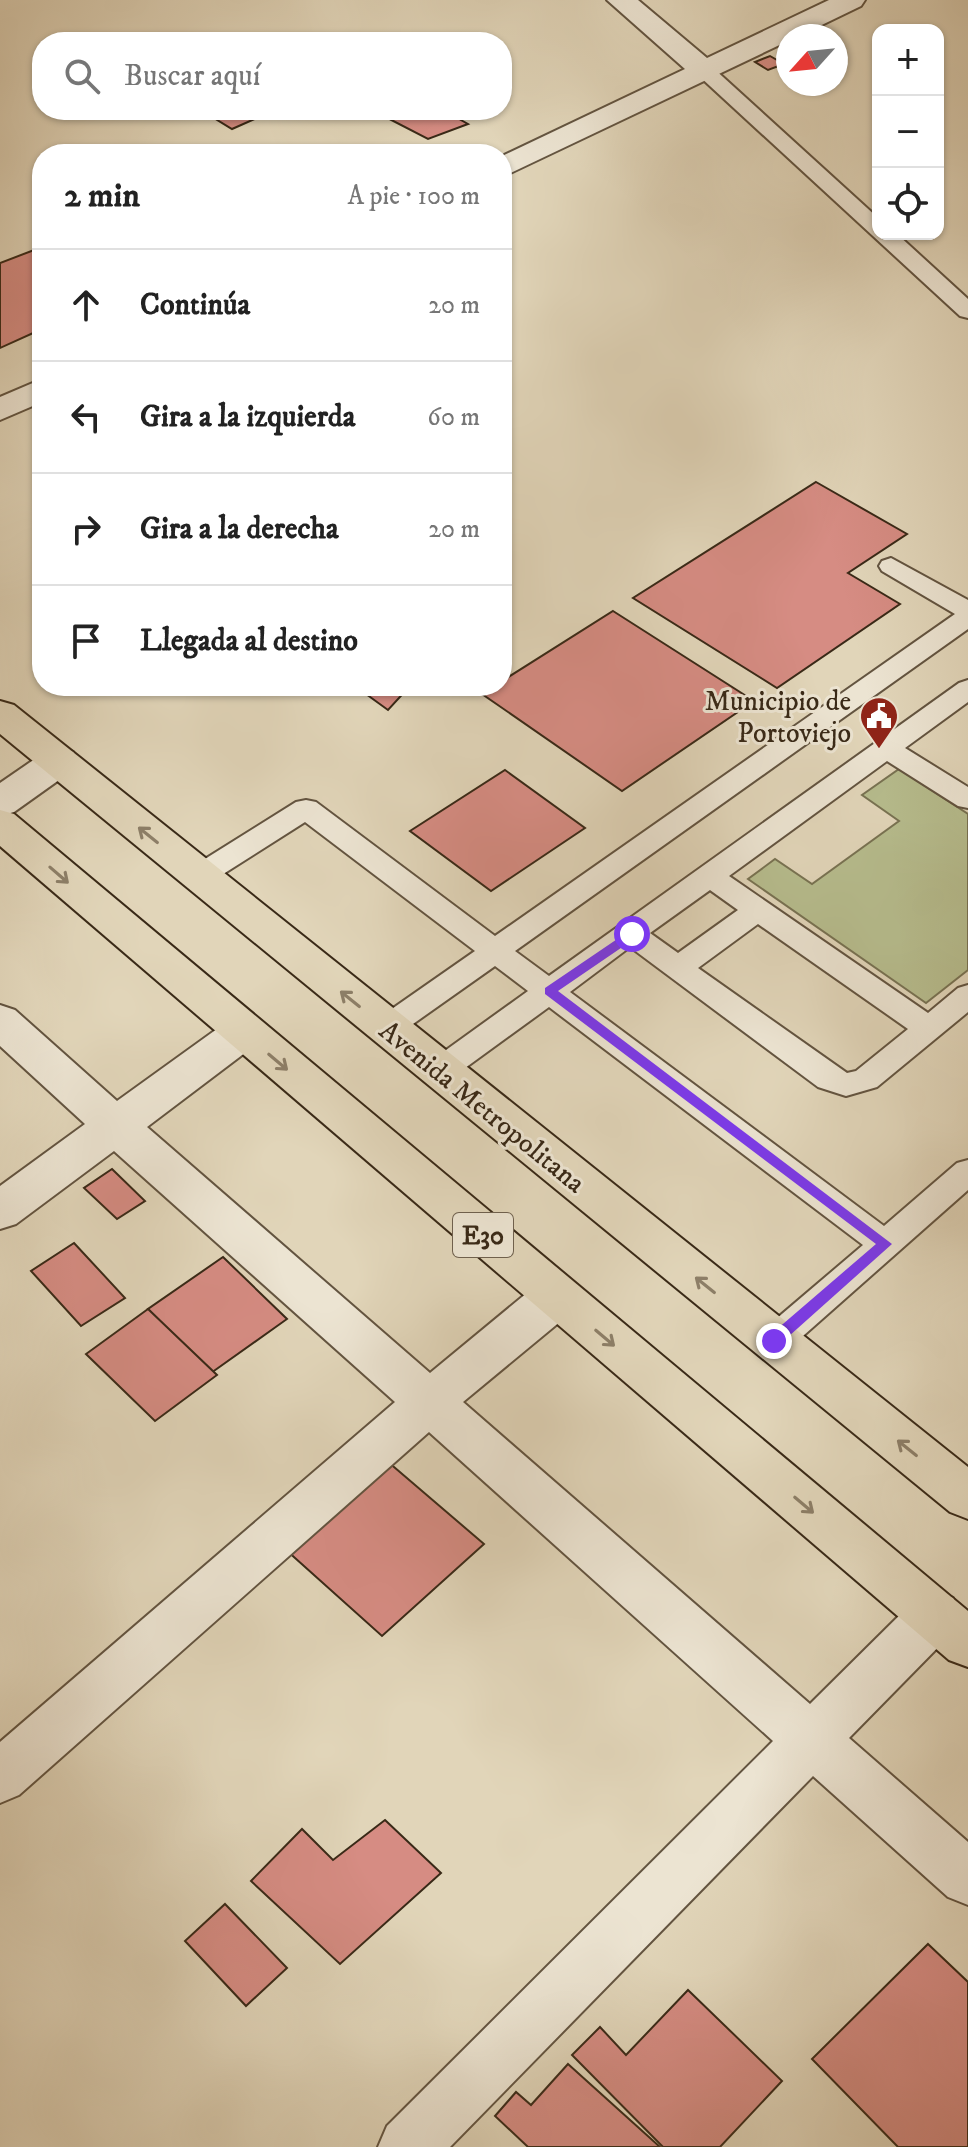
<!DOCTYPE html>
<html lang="es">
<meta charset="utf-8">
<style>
body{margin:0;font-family:"IM FELL DW Pica",serif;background:#f6f6f6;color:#222}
.controls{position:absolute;right:24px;top:24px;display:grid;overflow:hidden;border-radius:16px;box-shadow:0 2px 6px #0004}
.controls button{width:72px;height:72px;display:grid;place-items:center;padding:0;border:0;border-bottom:2px solid #e0e0e0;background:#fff;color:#222;font:40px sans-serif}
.compass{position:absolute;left:776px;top:24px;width:72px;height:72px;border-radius:50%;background:#fff;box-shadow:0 2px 6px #0004;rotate:243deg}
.stop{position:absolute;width:24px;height:24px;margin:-18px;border:6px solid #7c3aed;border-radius:50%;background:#fff}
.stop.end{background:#7c3aed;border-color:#fff;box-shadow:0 2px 8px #0008}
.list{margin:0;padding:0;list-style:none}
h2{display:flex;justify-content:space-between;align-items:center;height:104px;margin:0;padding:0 32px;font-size:34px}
h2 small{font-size:26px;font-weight:400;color:#767676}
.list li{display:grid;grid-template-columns:52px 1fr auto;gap:24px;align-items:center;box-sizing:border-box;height:112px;padding:0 32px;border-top:2px solid #e0e0e0}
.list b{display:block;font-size:30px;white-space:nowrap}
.list em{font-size:26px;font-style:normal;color:#767676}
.icon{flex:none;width:44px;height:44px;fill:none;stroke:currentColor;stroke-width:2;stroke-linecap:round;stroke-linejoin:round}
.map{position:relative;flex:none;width:968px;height:2147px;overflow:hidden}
.search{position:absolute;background:#fff;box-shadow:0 2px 6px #0004;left:32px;top:32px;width:480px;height:88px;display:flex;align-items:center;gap:20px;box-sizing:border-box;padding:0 28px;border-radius:32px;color:#767676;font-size:30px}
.panel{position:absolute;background:#fff;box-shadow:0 2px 6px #0004;left:32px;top:144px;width:480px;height:552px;border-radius:32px}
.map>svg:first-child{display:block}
.green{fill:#b6bc8d;stroke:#787252;stroke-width:2}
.building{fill:#d68c83;stroke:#392917;stroke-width:2}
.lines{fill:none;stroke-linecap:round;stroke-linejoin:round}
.lane-casing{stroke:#635440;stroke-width:4}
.street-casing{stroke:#635440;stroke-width:4}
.highway-casing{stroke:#392917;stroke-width:4}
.lane{fill:#ece4d2;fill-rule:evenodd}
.street{fill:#ece4d2;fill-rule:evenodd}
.highway{fill:#e1d5b9;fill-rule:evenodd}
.oneway{stroke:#8d7f68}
.route{fill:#7c3aed}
.labels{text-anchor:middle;stroke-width:6;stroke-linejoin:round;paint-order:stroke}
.shield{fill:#ece4d2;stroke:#6f614f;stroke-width:2}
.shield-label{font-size:26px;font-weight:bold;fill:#392917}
.poi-label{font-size:28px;fill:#392917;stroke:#ece4d2;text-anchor:end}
.street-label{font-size:28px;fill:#392917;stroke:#ece4d2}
</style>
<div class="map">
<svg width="968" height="2147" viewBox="0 0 968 2147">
<rect width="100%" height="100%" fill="#e1d5b9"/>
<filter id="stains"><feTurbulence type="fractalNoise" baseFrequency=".0025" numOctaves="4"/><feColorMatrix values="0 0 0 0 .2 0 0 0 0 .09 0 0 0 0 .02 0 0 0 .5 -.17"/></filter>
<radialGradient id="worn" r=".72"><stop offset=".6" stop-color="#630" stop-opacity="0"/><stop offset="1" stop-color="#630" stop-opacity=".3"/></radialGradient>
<polygon class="green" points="899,769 968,814 968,970 926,1003 748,879 775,859 812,884 899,821 862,795"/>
<g class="building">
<polygon points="770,56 784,64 768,70 755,62"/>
<polygon points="201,110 275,110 232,129"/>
<polygon points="372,110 443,110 468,124 428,139"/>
<polygon points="42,247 42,329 0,348 0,263"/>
<polygon points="816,482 907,534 848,573 900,604 777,688 633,598"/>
<polygon points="613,611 754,701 622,791 482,694 494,686 502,686 502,681"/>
<polygon points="355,686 410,686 388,710"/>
<polygon points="505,770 585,828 491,891 410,831"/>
<polygon points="112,1169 145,1201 117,1219 84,1188"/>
<polygon points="74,1243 125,1298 81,1326 31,1271"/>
<polygon points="223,1257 287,1319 211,1373 148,1309"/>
<polygon points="148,1309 217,1375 155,1421 86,1354"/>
<polygon points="387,1461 484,1544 382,1636 285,1549"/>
<polygon points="385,1820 441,1873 340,1964 251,1881 302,1829 333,1860"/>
<polygon points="225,1904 287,1968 246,2006 185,1941"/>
<polygon points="928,1944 968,1982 968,2147 898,2147 812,2059"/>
<polygon points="688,1990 782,2081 720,2147 663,2147 572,2055 600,2027 626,2055"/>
<polygon points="568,2064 660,2147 528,2147 495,2116 516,2092 531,2105"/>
</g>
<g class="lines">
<g class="lane-casing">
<g id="lane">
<polygon points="705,65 712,67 878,218 878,234 897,234 968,299 968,318 960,316 698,75 695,71 698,67"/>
<path d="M 891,558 L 968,600 L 968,629 L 515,951 L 549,976 L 959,683 L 968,680 L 968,702 L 905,748 L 968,787 L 968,808 L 958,806 L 887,761 L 729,876 L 928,1013 L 958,988 L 968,985 L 968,1012 L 877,1087 L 846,1096 L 818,1087 L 630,947 L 570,992 L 884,1226 L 957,1163 L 968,1160 L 968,1190 L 786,1351 L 774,1355 L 762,1351 L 758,1341 L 762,1331 L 863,1245 L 549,1007 L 450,1079 L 439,1082 L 428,1079 L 424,1071 L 428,1063 L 528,991 L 495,966 L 396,1036 L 386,1039 L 376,1036 L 371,1028 L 376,1020 L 475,951 L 305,822 L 209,883 L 199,886 L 189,883 L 185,876 L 189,869 L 296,802 L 306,800 L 316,802 L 495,936 L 955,614 L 882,571 L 879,566 L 882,561 ZM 710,890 L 738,910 L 678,953 L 650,933 ZM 758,924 L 908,1029 L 856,1071 L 847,1073 L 698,968 Z"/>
</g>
</g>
<g class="street-casing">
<g id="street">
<polygon points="607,0 638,0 707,58 829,0 865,0 861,6 799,36 788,36 788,41 502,177 502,156 685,69"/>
<polygon points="42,379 42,402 0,420 0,397"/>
<polygon points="59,748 73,752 79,761 73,770 14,812 0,816 0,783 45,752"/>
<polygon points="0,1005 15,1010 117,1101 228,1021 243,1016 258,1021 265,1032 258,1043 147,1127 430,1373 539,1283 556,1278 573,1283 580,1297 573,1311 463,1402 810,1704 917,1598 935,1592 953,1598 961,1615 953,1632 849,1738 968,1842 968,1905 948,1897 813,1776 450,2147 378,2147 387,2126 773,1741 429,1432 19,1795 0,1803 0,1742 395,1402 114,1151 16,1224 0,1229 0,1186 85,1124 0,1046"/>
</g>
</g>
<g class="highway-casing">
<g id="highway">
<polygon points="0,701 14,705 968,1467 968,1519 950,1512 0,734"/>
<polygon points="0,810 14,814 968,1611 968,1667 949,1660 0,846"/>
</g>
</g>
<use href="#lane" class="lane"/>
<use href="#street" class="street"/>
<use href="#highway" class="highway"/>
</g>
<defs><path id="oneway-shaft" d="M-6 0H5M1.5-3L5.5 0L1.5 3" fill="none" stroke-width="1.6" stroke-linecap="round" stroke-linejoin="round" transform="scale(2)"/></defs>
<g class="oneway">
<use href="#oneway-shaft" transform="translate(148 835) rotate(-141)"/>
<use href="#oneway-shaft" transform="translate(59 875) rotate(41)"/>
<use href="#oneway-shaft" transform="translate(350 999) rotate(-141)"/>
<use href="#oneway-shaft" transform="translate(278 1062) rotate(40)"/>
<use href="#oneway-shaft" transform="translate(705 1285) rotate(-141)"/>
<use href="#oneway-shaft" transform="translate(605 1338) rotate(40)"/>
<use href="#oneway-shaft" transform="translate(907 1448) rotate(-141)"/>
<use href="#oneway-shaft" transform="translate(804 1505) rotate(40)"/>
</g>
<polygon class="route" points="632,929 637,930 637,937 558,991 892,1244 779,1345 769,1345 769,1336 876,1244 545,994 545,988"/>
<defs>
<g id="civic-pin" transform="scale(2)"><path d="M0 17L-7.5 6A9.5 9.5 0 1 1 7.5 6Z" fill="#8f2418" stroke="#ece4d2"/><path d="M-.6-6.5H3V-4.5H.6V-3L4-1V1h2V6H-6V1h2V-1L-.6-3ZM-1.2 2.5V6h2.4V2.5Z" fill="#fff"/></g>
</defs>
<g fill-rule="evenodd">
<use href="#civic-pin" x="879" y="716"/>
</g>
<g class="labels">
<rect class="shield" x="453" y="1213" width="60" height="44" rx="6"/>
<g class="shield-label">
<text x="483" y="1244">E30</text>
</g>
<g class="poi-label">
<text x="851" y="710">Municipio de<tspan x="851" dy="32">Portoviejo</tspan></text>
</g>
<g class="street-label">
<text transform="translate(483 1106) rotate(39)" y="10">Avenida Metropolitana</text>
</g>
</g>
<rect width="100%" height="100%" filter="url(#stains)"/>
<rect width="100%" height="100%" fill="url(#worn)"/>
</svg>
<div class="controls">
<button>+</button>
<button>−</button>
<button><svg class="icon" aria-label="locate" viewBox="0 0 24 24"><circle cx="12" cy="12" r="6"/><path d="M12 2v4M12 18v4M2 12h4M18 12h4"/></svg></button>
</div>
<svg class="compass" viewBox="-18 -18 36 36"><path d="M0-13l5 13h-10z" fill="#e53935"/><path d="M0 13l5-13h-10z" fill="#767676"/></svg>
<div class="stop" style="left:632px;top:934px"></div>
<div class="stop end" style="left:774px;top:1341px"></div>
<div class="search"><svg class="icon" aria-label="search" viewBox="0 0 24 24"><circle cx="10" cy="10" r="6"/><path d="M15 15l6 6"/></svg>Buscar aquí</div>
<section class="panel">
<h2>2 min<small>A pie · 100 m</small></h2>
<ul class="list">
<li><svg class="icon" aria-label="ahead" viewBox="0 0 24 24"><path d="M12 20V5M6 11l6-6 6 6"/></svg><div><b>Continúa</b></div><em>20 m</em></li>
<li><svg class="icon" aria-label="left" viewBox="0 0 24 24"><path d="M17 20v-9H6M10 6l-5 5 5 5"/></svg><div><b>Gira a la izquierda</b></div><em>60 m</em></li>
<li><svg class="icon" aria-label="right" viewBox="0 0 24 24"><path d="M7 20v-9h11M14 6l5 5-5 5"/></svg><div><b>Gira a la derecha</b></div><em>20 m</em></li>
<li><svg class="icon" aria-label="arrive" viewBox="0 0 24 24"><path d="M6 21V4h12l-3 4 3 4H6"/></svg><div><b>Llegada al destino</b></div></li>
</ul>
</section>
</div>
